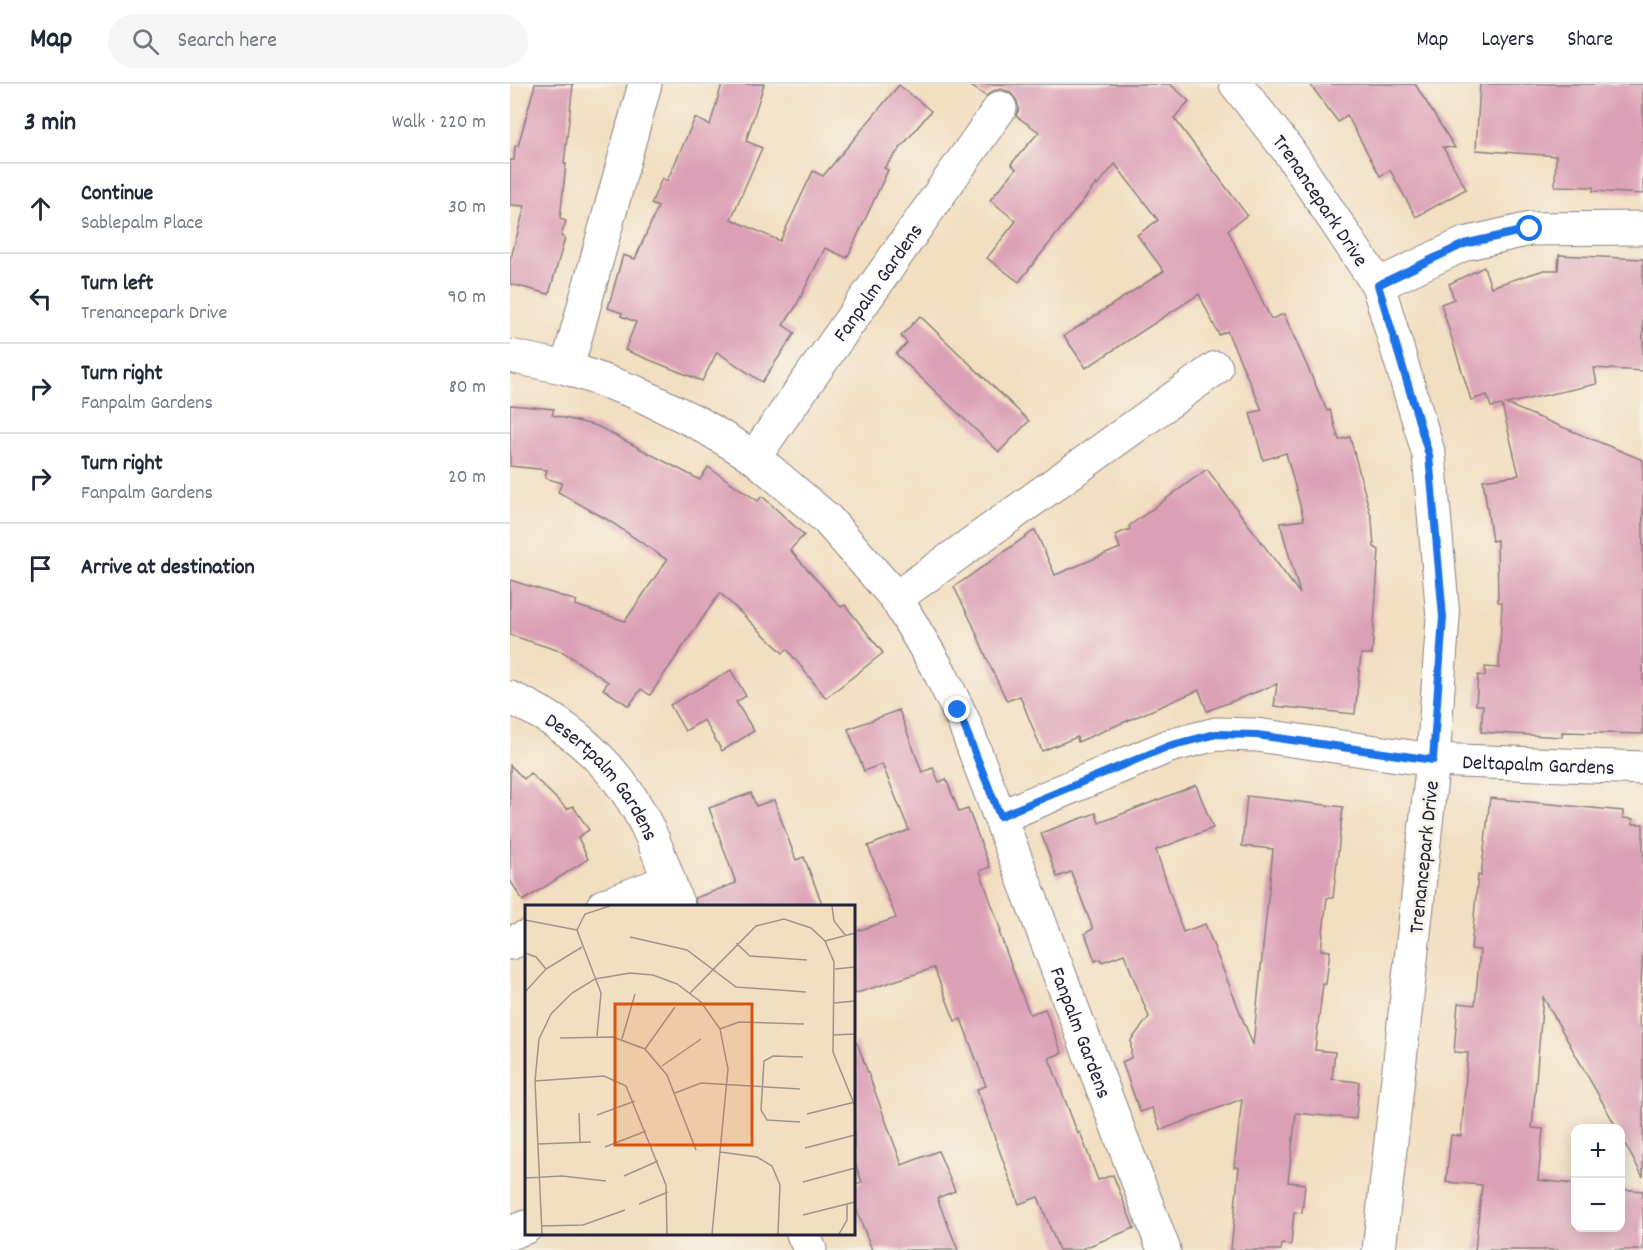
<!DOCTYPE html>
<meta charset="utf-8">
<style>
body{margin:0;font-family:Dekko,sans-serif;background:#f6f6f7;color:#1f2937}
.controls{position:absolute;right:18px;bottom:18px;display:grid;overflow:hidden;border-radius:12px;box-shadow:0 3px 15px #0003}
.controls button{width:54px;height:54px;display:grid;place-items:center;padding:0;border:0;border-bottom:2px solid #e0e1e3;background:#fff;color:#1f2937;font:30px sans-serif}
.stop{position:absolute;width:18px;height:18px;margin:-14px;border:4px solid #1a73e8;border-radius:50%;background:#fff}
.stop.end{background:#1a73e8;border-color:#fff;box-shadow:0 2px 6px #0008}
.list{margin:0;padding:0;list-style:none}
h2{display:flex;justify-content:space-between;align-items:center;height:78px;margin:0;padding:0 24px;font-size:26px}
h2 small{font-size:20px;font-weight:400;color:#747a83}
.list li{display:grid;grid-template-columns:39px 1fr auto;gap:18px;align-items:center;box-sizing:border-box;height:90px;padding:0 24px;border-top:2px solid #e0e1e3}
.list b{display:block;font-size:22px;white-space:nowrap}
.list p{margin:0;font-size:20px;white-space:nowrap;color:#747a83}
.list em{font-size:20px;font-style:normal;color:#747a83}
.icon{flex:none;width:33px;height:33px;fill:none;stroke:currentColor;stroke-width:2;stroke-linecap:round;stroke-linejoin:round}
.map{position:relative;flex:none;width:1133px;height:1166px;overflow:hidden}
header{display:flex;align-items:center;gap:36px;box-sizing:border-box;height:84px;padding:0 30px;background:#fff;border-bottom:2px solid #e0e1e3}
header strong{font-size:28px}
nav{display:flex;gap:33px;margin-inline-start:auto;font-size:21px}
.search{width:420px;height:54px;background:#f6f6f7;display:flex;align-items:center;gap:15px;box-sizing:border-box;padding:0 21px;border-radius:33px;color:#747a83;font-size:22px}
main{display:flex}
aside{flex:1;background:#fff}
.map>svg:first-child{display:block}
.building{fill:#dca0b6}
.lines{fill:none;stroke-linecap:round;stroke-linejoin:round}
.street-casing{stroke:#8a807e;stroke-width:35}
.secondary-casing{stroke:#8a807e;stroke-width:35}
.street{stroke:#fff;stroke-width:33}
.secondary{stroke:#fff;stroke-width:33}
.route{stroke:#1a73e8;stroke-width:8}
.labels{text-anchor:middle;stroke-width:6;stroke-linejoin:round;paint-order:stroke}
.street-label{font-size:21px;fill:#22223b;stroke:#f7f3e8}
.inset-road{fill:none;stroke:#9f938b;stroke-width:1.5}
.view{fill:#d45411;fill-opacity:0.15;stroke:#d45411;stroke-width:3}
.inset-edge{fill:none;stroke:#22223b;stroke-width:3}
</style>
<header>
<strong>Map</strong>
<div class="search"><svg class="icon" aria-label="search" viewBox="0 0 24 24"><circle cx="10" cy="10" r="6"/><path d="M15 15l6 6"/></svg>Search here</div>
<nav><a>Map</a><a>Layers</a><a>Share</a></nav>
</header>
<main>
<aside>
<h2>3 min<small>Walk · 220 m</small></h2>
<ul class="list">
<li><svg class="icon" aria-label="ahead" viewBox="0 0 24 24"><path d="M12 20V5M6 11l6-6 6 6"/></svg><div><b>Continue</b><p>Sablepalm Place</p></div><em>30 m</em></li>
<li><svg class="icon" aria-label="left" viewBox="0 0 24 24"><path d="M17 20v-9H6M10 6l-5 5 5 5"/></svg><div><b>Turn left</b><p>Trenancepark Drive</p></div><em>90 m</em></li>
<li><svg class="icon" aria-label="right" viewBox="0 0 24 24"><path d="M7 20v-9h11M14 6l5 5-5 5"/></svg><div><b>Turn right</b><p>Fanpalm Gardens</p></div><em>80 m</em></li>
<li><svg class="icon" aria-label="right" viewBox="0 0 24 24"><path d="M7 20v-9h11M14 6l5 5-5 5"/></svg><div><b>Turn right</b><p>Fanpalm Gardens</p></div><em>20 m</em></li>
<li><svg class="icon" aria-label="arrive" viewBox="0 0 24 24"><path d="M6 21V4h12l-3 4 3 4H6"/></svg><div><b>Arrive at destination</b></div></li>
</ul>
</aside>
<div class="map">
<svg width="1133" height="1166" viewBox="0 0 1133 1166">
<rect width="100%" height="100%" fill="#f7f3e8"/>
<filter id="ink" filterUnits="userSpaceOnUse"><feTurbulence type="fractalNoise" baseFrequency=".0167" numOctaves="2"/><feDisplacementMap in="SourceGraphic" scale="12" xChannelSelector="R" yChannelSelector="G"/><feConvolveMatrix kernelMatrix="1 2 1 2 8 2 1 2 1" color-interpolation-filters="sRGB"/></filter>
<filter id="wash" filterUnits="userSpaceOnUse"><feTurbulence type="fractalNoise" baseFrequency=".008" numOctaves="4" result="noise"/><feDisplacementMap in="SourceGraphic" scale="24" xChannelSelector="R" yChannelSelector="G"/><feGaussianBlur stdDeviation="1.35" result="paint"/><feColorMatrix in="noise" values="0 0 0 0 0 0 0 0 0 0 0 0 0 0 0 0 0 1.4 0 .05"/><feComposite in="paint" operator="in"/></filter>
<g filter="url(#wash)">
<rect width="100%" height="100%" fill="#f2dec0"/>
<g id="blocks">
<g class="building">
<polygon points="25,0 63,0 54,80 56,80 50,135 56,137 51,152 55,154 39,210 0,200 0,177 15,122 0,121 0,76 4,76 5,62 8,62"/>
<polygon points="212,0 254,0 236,57 252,64 221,135 270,157 303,87 313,92 389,1 421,27 374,84 378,86 337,174 315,164 285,224 273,241 285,249 252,298 207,268 192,297 115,266 126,238 111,232 112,229 98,224 113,171 125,175 148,123 141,120 152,94 157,97 185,34 200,41"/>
<polygon points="458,0 660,0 679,17 664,34 737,131 718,146 761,235 774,230 817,327 820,326 829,356 840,353 862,436 864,463 869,466 862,570 851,570 845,630 764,622 767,600 697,627 689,606 568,658 567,653 532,667 510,612 497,617 481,584 462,539 444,503 525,446 545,491 610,464 605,451 620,445 619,442 697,385 790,510 770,439 794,436 776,369 753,376 740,329 752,326 717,247 709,251 689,210 576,284 554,252 654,187 627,151 648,136 605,80 587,102 586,100 509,198 477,174 506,137 480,116 506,85 501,80 529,48 506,32 509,25 507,17 500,8 491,5 483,7 476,12"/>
<polygon points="800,0 905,0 945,64 933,63 956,105 906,133 880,86 870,92 837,31 828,38"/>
<polygon points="970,0 1133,0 1133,110 1083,107 1083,103 1045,102 1046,72 966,66"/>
<polygon points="1049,171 1133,175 1133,287 1084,284 1087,300 996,320 1133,376 1133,650 1052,648 1052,653 971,648 973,621 966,621 968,591 975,592 975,583 989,584 992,518 988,518 987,456 982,457 973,396 1009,391 992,321 981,323 977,311 961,316 931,220 944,215 939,200 974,183 981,203 1034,186 1048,186"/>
<polygon points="410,232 519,337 489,368 386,270 397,259 391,252"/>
<polygon points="0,321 44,325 42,331 87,342 190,396 198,383 248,417 252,412 294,451 280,466 331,523 335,521 373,569 316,614 277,565 273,569 210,509 140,611 131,605 119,622 93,605 98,598 53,568 0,551 0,496 67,517 65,521 115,537 157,476 98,436 48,408 52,399 35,394 37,386 0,382"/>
<polygon points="221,586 236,612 226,618 244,647 212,667 194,636 175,647 160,621"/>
<polygon points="389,626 412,688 423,684 429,698 436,695 449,728 458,725 480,783 470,787 491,847 489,848 514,916 520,930 535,925 552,969 539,974 568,1050 570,1048 588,1096 603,1091 624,1144 569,1166 549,1166 528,1113 509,1120 467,1005 476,1002 451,935 445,937 424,884 344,910 344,848 386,834 358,762 399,746 372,680 354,687 338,645"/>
<polygon points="0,681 14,695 20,689 57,725 63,722 79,746 68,753 78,775 13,817 0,796"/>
<polygon points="686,701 703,744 646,766 673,848 695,840 743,961 763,765 732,762 737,712 833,723 823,814 817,814 811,866 820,867 816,900 813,900 805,966 825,968 822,995 849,998 846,1035 786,1029 778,1098 795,1100 792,1129 784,1128 781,1161 772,1160 771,1166 721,1166 729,1083 724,1083 732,1015 651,1046 642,1024 630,1028 612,978 621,974 621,956 639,933 614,870 592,878 591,875 585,877 575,849 583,845 561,788 547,793 531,749 586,729 589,739"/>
<polygon points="241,709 246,722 264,716 286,776 294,773 313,822 186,822 185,814 226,799 199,724"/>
<polygon points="980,714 1113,727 1113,734 1123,735 1123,740 1133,740 1133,863 1129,939 1133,946 1133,1093 1110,1051 1110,1044 1107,1044 1033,913 1022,1044 1033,1045 1028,1096 1065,1100 1065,1143 1110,1143 1110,1105 1133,1107 1133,1166 965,1166 972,1101 936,1098 941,1051 951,1052 958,969 944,968 948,919 965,921 970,866 961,865 968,791 971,792"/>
<polygon points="344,959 347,959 392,1081 428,1067 445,1107 427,1114 448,1166 362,1166 344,1119 344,1102 352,1098 344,1076"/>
</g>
</g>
</g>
<g filter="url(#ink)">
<use href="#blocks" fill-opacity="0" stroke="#8a807e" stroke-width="1.5"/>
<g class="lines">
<g class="street-casing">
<g id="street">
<polyline points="868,201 954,160 1020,145 1133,144"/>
<path id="s1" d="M 0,272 L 57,284 L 125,308 L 190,340 L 244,373 L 317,435 L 386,514 L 429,587 L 453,636 L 654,1166"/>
<polyline points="57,284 135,0"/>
<path id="s2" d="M 244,373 L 490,24"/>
<polyline points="386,514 706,284"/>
<path id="s3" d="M 0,614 C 62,640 113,688 140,749 C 151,773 159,798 168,822"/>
<path id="s4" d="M 490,733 L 659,662 L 706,650 L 747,651 L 923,676 L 1133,684"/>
<polyline points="93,822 158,797"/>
<polyline points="0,859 16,853"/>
<polyline points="0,1149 16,1143"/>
<polyline points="293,1150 300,1166"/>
</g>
</g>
<g class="secondary-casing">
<g id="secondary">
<path id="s5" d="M 726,0 L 778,66 L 868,201 L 919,371 L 933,533 L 923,676 L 869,1166"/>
</g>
</g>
<use href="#street" class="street"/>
<use href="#secondary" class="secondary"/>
</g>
</g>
<g class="lines" filter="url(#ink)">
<polyline class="route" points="448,626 490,732 659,662 706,650 747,651 923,676 933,533 919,371 868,201 954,160 1020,145"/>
</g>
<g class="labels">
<g class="street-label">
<text dy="7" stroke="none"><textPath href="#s5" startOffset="144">Trenancepark Drive</textPath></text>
<text dy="7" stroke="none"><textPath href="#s2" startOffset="214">Fanpalm Gardens</textPath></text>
<text dy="7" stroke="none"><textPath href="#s4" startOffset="556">Deltapalm Gardens</textPath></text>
<text dy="7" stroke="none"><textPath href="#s3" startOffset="124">Desertpalm Gardens</textPath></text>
<text transform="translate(913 773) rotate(-84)" y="7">Trenancepark Drive</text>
<text dy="7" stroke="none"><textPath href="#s1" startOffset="940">Fanpalm Gardens</textPath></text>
</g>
</g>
<g transform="translate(15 821)">
<rect width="330" height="330" fill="#f2dec0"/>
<path class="inset-road" d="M 307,1 L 309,16 L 321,31M 0,15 L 52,25M 105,32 L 162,45 L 211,82 L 281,87M 300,36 L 330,28M 211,38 L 225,51 L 282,55M 0,48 L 11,52 L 21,64M 310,64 L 330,62M 0,87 L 21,64 L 57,42M 165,88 L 231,21 L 259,14 L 286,23 L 300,36 L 309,57 L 308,147 L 330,201M 309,98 L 330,96M 195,124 L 214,117 L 279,119M 308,130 L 330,129M 72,131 L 76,88 L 52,25 L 60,9 L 85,1M 35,133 L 88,132 L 120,144 L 142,170 L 171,245M 97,134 L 110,89M 120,144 L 150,102M 137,161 L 176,134M 10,176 L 79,171 L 101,181 L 141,280 L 142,329M 150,188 L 176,178 L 275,184M 54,208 L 55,237M 282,209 L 330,197M 72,210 L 110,196M 275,217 L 242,215 L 236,205 L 239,156 L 248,151 L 278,152M 12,239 L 66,237M 80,242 L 121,226M 280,243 L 330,230M 195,247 L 232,252 L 247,261 L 255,280 L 253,329M 99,271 L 133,256M 0,273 L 37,271 L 81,276M 278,277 L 330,263M 114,299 L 143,287M 278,310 L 330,297M 16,321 L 58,320 L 100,305M 17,329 L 10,176 L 14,134 L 26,109 L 47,88 L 70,74 L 105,68 L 128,70 L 152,79 L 176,97 L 195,124 L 203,164 L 187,329M 314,329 L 322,315 L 322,299"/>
<path class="view" d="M 90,99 L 227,99 L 227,240 L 90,240 Z"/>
<rect width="330" height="330" class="inset-edge"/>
</g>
</svg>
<div class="controls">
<button>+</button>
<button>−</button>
</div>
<div class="stop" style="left:1020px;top:145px"></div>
<div class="stop end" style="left:448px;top:626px"></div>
</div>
</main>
